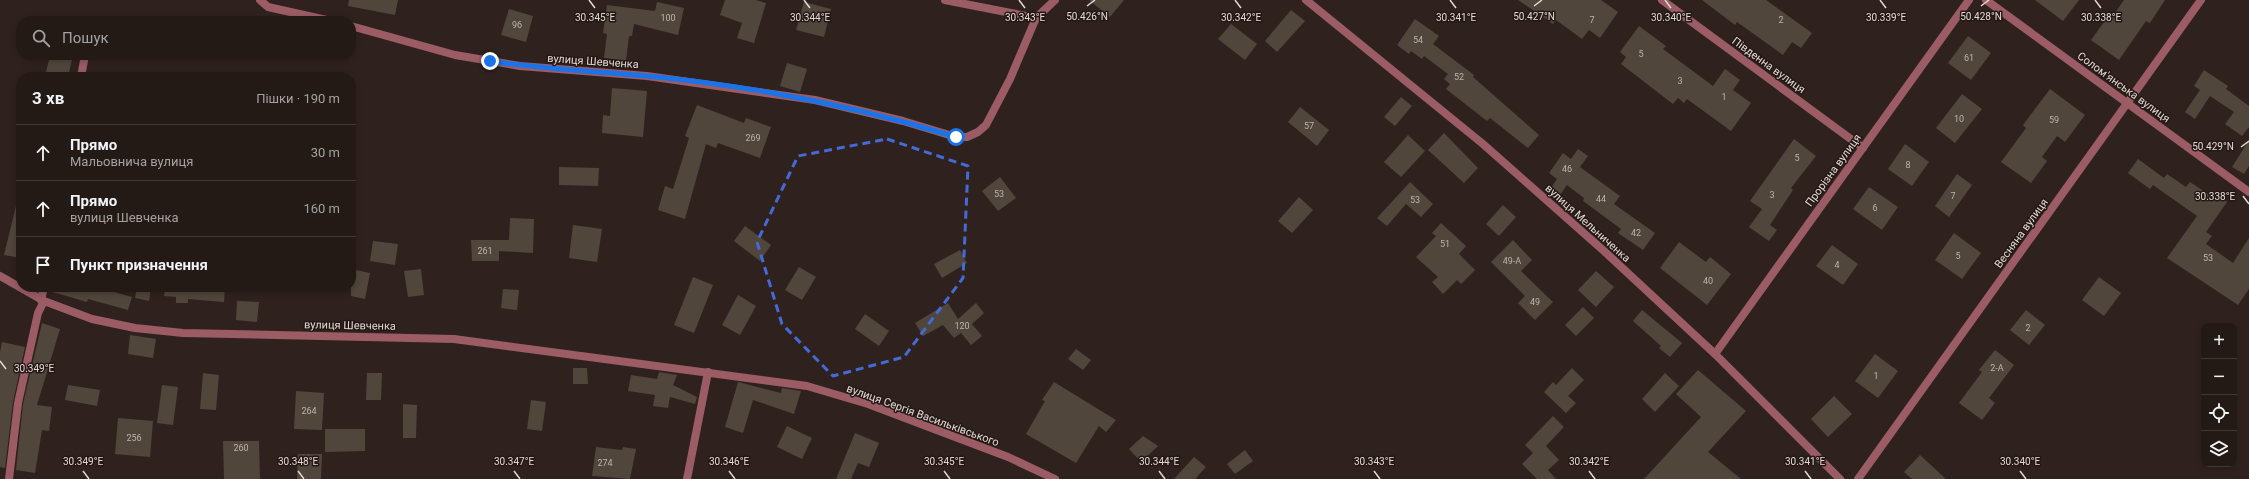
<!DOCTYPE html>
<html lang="uk">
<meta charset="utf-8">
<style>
body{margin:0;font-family:Roboto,sans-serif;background:#2f2723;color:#f1f3f6}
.controls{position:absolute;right:12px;bottom:12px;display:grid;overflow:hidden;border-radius:8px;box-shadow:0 2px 6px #0003}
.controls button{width:36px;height:36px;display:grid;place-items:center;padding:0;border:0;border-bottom:1px solid #403835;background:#231a16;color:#f1f3f6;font:20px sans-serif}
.stop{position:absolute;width:12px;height:12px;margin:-9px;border:3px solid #1a73e8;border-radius:50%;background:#fff}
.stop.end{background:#1a73e8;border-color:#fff;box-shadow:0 1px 4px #0008}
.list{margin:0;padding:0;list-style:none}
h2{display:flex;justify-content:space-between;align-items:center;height:52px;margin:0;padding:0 16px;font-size:17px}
h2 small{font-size:13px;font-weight:400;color:#a3a1a1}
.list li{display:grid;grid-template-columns:26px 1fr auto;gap:12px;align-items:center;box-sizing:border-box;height:56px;padding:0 16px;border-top:1px solid #403835}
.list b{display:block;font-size:15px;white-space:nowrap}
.list p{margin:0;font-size:13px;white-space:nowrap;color:#a3a1a1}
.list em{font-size:13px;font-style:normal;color:#a3a1a1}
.icon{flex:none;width:22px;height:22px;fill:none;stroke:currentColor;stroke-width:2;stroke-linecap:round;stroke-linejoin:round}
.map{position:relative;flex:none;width:2249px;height:479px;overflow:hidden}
.search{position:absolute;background:#231a16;box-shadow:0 2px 6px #0003;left:16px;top:16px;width:340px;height:44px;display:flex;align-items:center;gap:10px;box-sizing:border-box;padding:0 14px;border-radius:16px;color:#a3a1a1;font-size:15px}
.panel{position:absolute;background:#231a16;box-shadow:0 2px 6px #0003;left:16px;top:72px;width:340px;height:220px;border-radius:16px}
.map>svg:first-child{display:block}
.building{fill:#50463c}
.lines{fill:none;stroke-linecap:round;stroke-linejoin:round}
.service{stroke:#9b5c66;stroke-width:8}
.minor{stroke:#9b5c66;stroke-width:8}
.tertiary{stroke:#9b5c66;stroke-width:8}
.route{stroke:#1a73e8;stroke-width:5}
.marked{fill:none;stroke:#446ad8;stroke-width:3;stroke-dasharray:8 5;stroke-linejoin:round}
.ticks{fill:none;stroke:#e1d9d6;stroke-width:1.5}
.labels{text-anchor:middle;stroke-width:3;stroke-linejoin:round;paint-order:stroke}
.number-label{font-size:9px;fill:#bdb4b0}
.street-label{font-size:11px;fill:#e1d9d6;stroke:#251814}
.ticks-label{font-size:10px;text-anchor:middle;fill:#e1d9d6;stroke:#251814;stroke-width:3;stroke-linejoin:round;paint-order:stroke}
</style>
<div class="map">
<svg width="2249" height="479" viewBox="0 0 2249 479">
<rect width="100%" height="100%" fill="#2f221e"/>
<g class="building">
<polygon points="349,0 398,0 395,15 348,6"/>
<polygon points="725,0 756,0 766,3 754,43 737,38 742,23 720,15"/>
<polygon points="1089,0 1124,0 1110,17"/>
<polygon points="1518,0 1601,0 1618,12 1600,38 1589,30 1582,39 1556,20 1553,24"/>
<polygon points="1702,0 1766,0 1812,33 1801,48 1792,42 1783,55 1737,22 1735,25"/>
<polygon points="2035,0 2079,0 2063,21"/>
<polygon points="2124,0 2165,0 2150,23 2146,21 2119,60 2091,40 2107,18 2110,20"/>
<polygon points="657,2 684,8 678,35 634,24 632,36 629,36 626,61 604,58 607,34 603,33 607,5 655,11"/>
<polygon points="804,2 831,9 824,37 796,30"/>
<polygon points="509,9 533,16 526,42 501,35"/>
<polygon points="1291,10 1305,21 1277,52 1265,41"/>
<polygon points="1415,19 1439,36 1433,44 1474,75 1473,77 1539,135 1528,148 1490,118 1487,121 1446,89 1450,84 1444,79 1448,74 1424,56 1422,59 1411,51 1409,54 1397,45"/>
<polygon points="1231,24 1257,44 1245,60 1218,39"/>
<polygon points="1639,26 1666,46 1663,49 1713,86 1725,69 1740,80 1733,90 1751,103 1731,131 1687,99 1684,103 1678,98 1673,104 1621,64 1626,57 1620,52"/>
<polygon points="1968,36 1991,53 1971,80 1948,63"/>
<polygon points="50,55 73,55 68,77 45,77"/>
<polygon points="787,63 807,69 800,92 780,86"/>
<polygon points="2204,70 2228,86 2226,89 2249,106 2249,127 2242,136 2225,124 2234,112 2210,96 2195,119 2185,112 2200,90 2194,86"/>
<polygon points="612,88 647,91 643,137 602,133 603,115 610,116"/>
<polygon points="2050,89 2085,115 2065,142 2057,136 2042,157 2047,161 2031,183 2001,162 2026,128 2023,125"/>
<polygon points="1962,94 1982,109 1955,143 1936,128"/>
<polygon points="1401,97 1412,106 1395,126 1384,117"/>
<polygon points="697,105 744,123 746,118 771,127 760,158 718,143 716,148 706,144 685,219 658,210 665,186 673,189 689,138 685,136"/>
<polygon points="1300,107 1329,130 1317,146 1288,122"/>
<polygon points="1444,133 1478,168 1464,183 1428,150"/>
<polygon points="1408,135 1425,151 1401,177 1384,162"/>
<polygon points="1794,139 1816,156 1791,188 1793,190 1770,225 1777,230 1769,241 1749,227 1762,209 1750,201"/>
<polygon points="2249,140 2249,166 2244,174 2232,167"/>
<polygon points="1905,144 1929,162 1912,186 1888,169"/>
<polygon points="1578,149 1588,156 1580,167 1620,196 1614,204 1655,233 1643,250 1618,233 1621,229 1583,201 1584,198 1567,185 1560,195 1551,188 1557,179 1549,173 1563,153 1571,159"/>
<polygon points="2138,159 2164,178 2167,174 2186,187 2190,182 2211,196 2214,193 2227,202 2206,232 2212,236 2206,244 2233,263 2249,238 2249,289 2238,305 2167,258 2197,216 2153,185 2150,189 2128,173"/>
<polygon points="559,167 599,168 598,186 559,185"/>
<polygon points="1957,174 1972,185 1949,217 1935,206"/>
<polygon points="1000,177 1016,198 998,211 982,191"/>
<polygon points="1410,182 1433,204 1421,217 1406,204 1387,226 1377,218"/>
<polygon points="1869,187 1898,207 1882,230 1853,209"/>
<polygon points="1299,197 1313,210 1292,233 1278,221"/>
<polygon points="1503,205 1516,217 1499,236 1486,224"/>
<polygon points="16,206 21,206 21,258 4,255"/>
<polygon points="510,218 534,219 533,253 499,251 499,261 472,261 471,240 509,240"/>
<polygon points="1441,223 1466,246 1459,254 1475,270 1461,284 1457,280 1443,294 1432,282 1438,277 1416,257 1436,236 1432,233"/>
<polygon points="573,225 602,229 597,262 569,258"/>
<polygon points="745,226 771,245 760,261 734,241"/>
<polygon points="1954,233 1981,253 1962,279 1935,260"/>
<polygon points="1513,240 1532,260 1521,271 1553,302 1535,320 1518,303 1525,296 1491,262"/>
<polygon points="373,241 398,244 395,265 370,261"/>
<polygon points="1679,242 1706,262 1710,257 1731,274 1707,305 1660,268"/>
<polygon points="1832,245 1858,264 1843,285 1816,266"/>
<polygon points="960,250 967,263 942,278 934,264"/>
<polygon points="799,267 816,277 802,300 785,290"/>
<polygon points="351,269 370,273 365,299 351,296"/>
<polygon points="421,269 424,295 408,297 404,271"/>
<polygon points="1596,271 1614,287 1596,307 1578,290"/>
<polygon points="693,277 713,285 694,333 674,325"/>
<polygon points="2099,277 2121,293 2104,316 2082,300"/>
<polygon points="49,287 96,287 132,297 128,310 88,299 87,302 49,291"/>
<polygon points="137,287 151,287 149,301 135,298"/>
<polygon points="165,287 225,287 224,302 188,299 188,303 176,303 176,297 164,296"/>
<polygon points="503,289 519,290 517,310 501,308"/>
<polygon points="738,295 756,306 740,335 722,325"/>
<polygon points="237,301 259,302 257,322 236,320"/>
<polygon points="948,303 958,319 976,303 984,313 972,324 982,336 971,345 961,333 954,338 943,325 923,336 915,323"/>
<polygon points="1583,307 1594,318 1576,336 1565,325"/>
<polygon points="1642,310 1682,343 1670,357 1659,348 1661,346 1633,321"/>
<polygon points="2026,310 2045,325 2029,345 2010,330"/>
<polygon points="865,314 889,331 879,346 855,329"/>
<polygon points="42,323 60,329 37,405 52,407 49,431 42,430 35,473 16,470 23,404"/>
<polygon points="130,335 156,339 153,358 128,354"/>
<polygon points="2,342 25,347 13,402 5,468 0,467 0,352"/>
<polygon points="1076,349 1091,360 1083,370 1068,359"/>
<polygon points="1995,350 2014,365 1989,398 1995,403 1982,420 1959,403 1982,372 1979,370"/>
<polygon points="1875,354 1898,371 1878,398 1855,381"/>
<polygon points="573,368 587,368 588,384 573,384"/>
<polygon points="1572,368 1584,380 1568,396 1576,403 1566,413 1544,392 1553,382 1556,385"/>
<polygon points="1698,370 1746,411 1708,452 1741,479 1644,479 1701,417 1676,394"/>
<polygon points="659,372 677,375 673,385 697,397 695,404 670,397 668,408 653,406 655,395 628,391 631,375 657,379"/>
<polygon points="203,373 219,375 216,410 200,409"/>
<polygon points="367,373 382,373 381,400 366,400"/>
<polygon points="1665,373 1679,386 1655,412 1642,399"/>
<polygon points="738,382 781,393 782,388 801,391 794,414 753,400 743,433 725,427"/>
<polygon points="1054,382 1116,420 1106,432 1099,426 1076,463 1026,434 1045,401 1042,400"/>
<polygon points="68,385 100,390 97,406 65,400"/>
<polygon points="162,385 178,387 173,425 157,423"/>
<polygon points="296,391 324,393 322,430 294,429"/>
<polygon points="1834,396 1852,414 1828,437 1811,419"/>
<polygon points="531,400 546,402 542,431 527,429"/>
<polygon points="403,404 417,405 416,438 403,438"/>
<polygon points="1553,416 1564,427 1546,446 1559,460 1548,470 1556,479 1537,479 1522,464 1533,453 1525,445"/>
<polygon points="118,418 153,421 150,457 115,454"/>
<polygon points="787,426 812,438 802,459 777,447"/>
<polygon points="325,429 365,429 365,451 325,452"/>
<polygon points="855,433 879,443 869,467 858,463 851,479 836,479"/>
<polygon points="1143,436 1158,446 1141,462 1129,449"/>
<polygon points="223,441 259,441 260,479 224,479"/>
<polygon points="596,447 622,450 623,447 636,449 630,479 592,476"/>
<polygon points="1245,450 1253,461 1235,474 1227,464"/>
<polygon points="298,454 322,454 321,479 297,479"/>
<polygon points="1920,455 1946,479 1912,479 1904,472"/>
<polygon points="1194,457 1206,467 1195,479 1174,479"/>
</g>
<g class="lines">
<g class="service">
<polyline points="81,77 85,55"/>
<polyline points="41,300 44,287"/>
<polyline points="9,479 18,403 38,313 44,301"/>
</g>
<g class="minor">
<polyline points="260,0 268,7 331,21"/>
<polyline points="945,0 1036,18"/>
<polyline points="1306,0 1483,144 1604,251 1715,354 1840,479"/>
<polyline points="1662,0 1863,148"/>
<polyline points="1986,0 2249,192"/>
<polyline points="351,26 455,55 520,66 647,76 815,100 903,121 956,137 967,137 978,132 986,125 1010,79 1036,18 1055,0"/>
<polyline points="1715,354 1969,0"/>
<polyline points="687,479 708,372"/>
<polyline points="1858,479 2201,0"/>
</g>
<polyline class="tertiary" points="0,276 44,301 92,319 135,328 183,333 454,339 807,386 868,404 1008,457 1055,479"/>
</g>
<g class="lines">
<path class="route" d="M 490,61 C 542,69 594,71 647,76 C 752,86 855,106 956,137"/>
</g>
<path class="marked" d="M 887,139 L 968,166 L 963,278 L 904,357 L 833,376 L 782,324 L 757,242 L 798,156 Z"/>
<path class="ticks" d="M 589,0 L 595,8M 804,0 L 810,8M 1019,0 L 1025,8M 1235,0 L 1241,8M 1450,0 L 1456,8M 1665,0 L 1671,8M 1880,0 L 1886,8M 2095,0 L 2101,8M 1087,6 L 1095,0M 1534,6 L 1542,0M 1981,6 L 1989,0M 2241,147 L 2249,141M 2243,196 L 2249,204M 0,361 L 6,369M 83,471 L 89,479M 298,471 L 304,479M 514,471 L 520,479M 729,471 L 735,479M 944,471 L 950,479M 1159,471 L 1165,479M 1374,471 L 1380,479M 1589,471 L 1595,479M 1805,471 L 1811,479M 2020,471 L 2026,479"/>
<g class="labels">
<g class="number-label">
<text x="668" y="21">100</text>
<text x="1592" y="23">7</text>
<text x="1781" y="23">2</text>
<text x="517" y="28">96</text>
<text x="1418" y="43">54</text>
<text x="1641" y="57">5</text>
<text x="1969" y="61">61</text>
<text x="1459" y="80">52</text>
<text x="1680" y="84">3</text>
<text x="1724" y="100">1</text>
<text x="1959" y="122">10</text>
<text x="2054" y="123">59</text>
<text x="1309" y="129">57</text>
<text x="753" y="141">269</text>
<text x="1797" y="161">5</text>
<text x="1908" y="168">8</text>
<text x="1567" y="172">46</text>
<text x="999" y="197">53</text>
<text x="1772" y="198">3</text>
<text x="1953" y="199">7</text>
<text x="1601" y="202">44</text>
<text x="1415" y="203">53</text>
<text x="1875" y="211">6</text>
<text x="1636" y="236">42</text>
<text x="1445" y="247">51</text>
<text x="485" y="254">261</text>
<text x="1958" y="259">5</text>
<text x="2208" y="261">53</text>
<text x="1512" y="264">49-А</text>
<text x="1837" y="268">4</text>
<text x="1708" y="284">40</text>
<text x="1535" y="305">49</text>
<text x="962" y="329">120</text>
<text x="2028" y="331">2</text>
<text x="1997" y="371">2-А</text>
<text x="1876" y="379">1</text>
<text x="309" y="414">264</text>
<text x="134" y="441">256</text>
<text x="241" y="451">260</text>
<text x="605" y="466">274</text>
</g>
<g class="street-label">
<text transform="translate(593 61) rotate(4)" y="4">вулиця Шевченка</text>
<text transform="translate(1769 65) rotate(36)" y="4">Південна вулиця</text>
<text transform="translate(2124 87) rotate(36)" y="4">Солом'янська вулиця</text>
<text transform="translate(1833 170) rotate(-54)" y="4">Прорізна вулиця</text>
<text transform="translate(1588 223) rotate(42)" y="4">вулиця Мельниченка</text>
<text transform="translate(2021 233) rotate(-54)" y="4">Весняна вулиця</text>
<text transform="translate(350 325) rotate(1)" y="4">вулиця Шевченка</text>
<text transform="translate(923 415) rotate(20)" y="4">вулиця Сергія Васильківського</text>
</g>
</g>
<g class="ticks-label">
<text x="1534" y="20">50.427°N</text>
<text x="1981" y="20">50.428°N</text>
<text x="1087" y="20">50.426°N</text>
<text x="1241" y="21">30.342°E</text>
<text x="595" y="21">30.345°E</text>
<text x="810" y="21">30.344°E</text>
<text x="1025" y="21">30.343°E</text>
<text x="1456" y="21">30.341°E</text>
<text x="1671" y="21">30.340°E</text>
<text x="1886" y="21">30.339°E</text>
<text x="2101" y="21">30.338°E</text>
<text x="2213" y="150">50.429°N</text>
<text x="2215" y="200">30.338°E</text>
<text x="34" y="372">30.349°E</text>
<text x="83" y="465">30.349°E</text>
<text x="298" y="465">30.348°E</text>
<text x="514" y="465">30.347°E</text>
<text x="729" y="465">30.346°E</text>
<text x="944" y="465">30.345°E</text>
<text x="1159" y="465">30.344°E</text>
<text x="1374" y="465">30.343°E</text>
<text x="1589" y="465">30.342°E</text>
<text x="1805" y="465">30.341°E</text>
<text x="2020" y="465">30.340°E</text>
</g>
</svg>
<div class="controls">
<button>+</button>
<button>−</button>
<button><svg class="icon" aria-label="locate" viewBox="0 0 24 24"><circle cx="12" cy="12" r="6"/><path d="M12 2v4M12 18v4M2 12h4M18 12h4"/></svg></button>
<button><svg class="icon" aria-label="layers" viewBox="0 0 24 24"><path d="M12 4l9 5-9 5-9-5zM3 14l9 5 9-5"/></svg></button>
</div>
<div class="stop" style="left:956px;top:137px"></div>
<div class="stop end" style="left:490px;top:61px"></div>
<div class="search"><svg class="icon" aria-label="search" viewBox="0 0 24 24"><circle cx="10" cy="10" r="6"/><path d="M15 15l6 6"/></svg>Пошук</div>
<section class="panel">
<h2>3 хв<small>Пішки · 190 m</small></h2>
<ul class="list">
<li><svg class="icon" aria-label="ahead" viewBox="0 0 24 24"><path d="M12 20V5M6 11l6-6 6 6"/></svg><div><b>Прямо</b><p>Мальовнича вулиця</p></div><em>30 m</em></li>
<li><svg class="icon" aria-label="ahead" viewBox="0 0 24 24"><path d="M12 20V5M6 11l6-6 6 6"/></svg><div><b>Прямо</b><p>вулиця Шевченка</p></div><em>160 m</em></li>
<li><svg class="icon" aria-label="arrive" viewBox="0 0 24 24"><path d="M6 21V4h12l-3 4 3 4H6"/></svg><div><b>Пункт призначення</b></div></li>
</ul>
</section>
</div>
